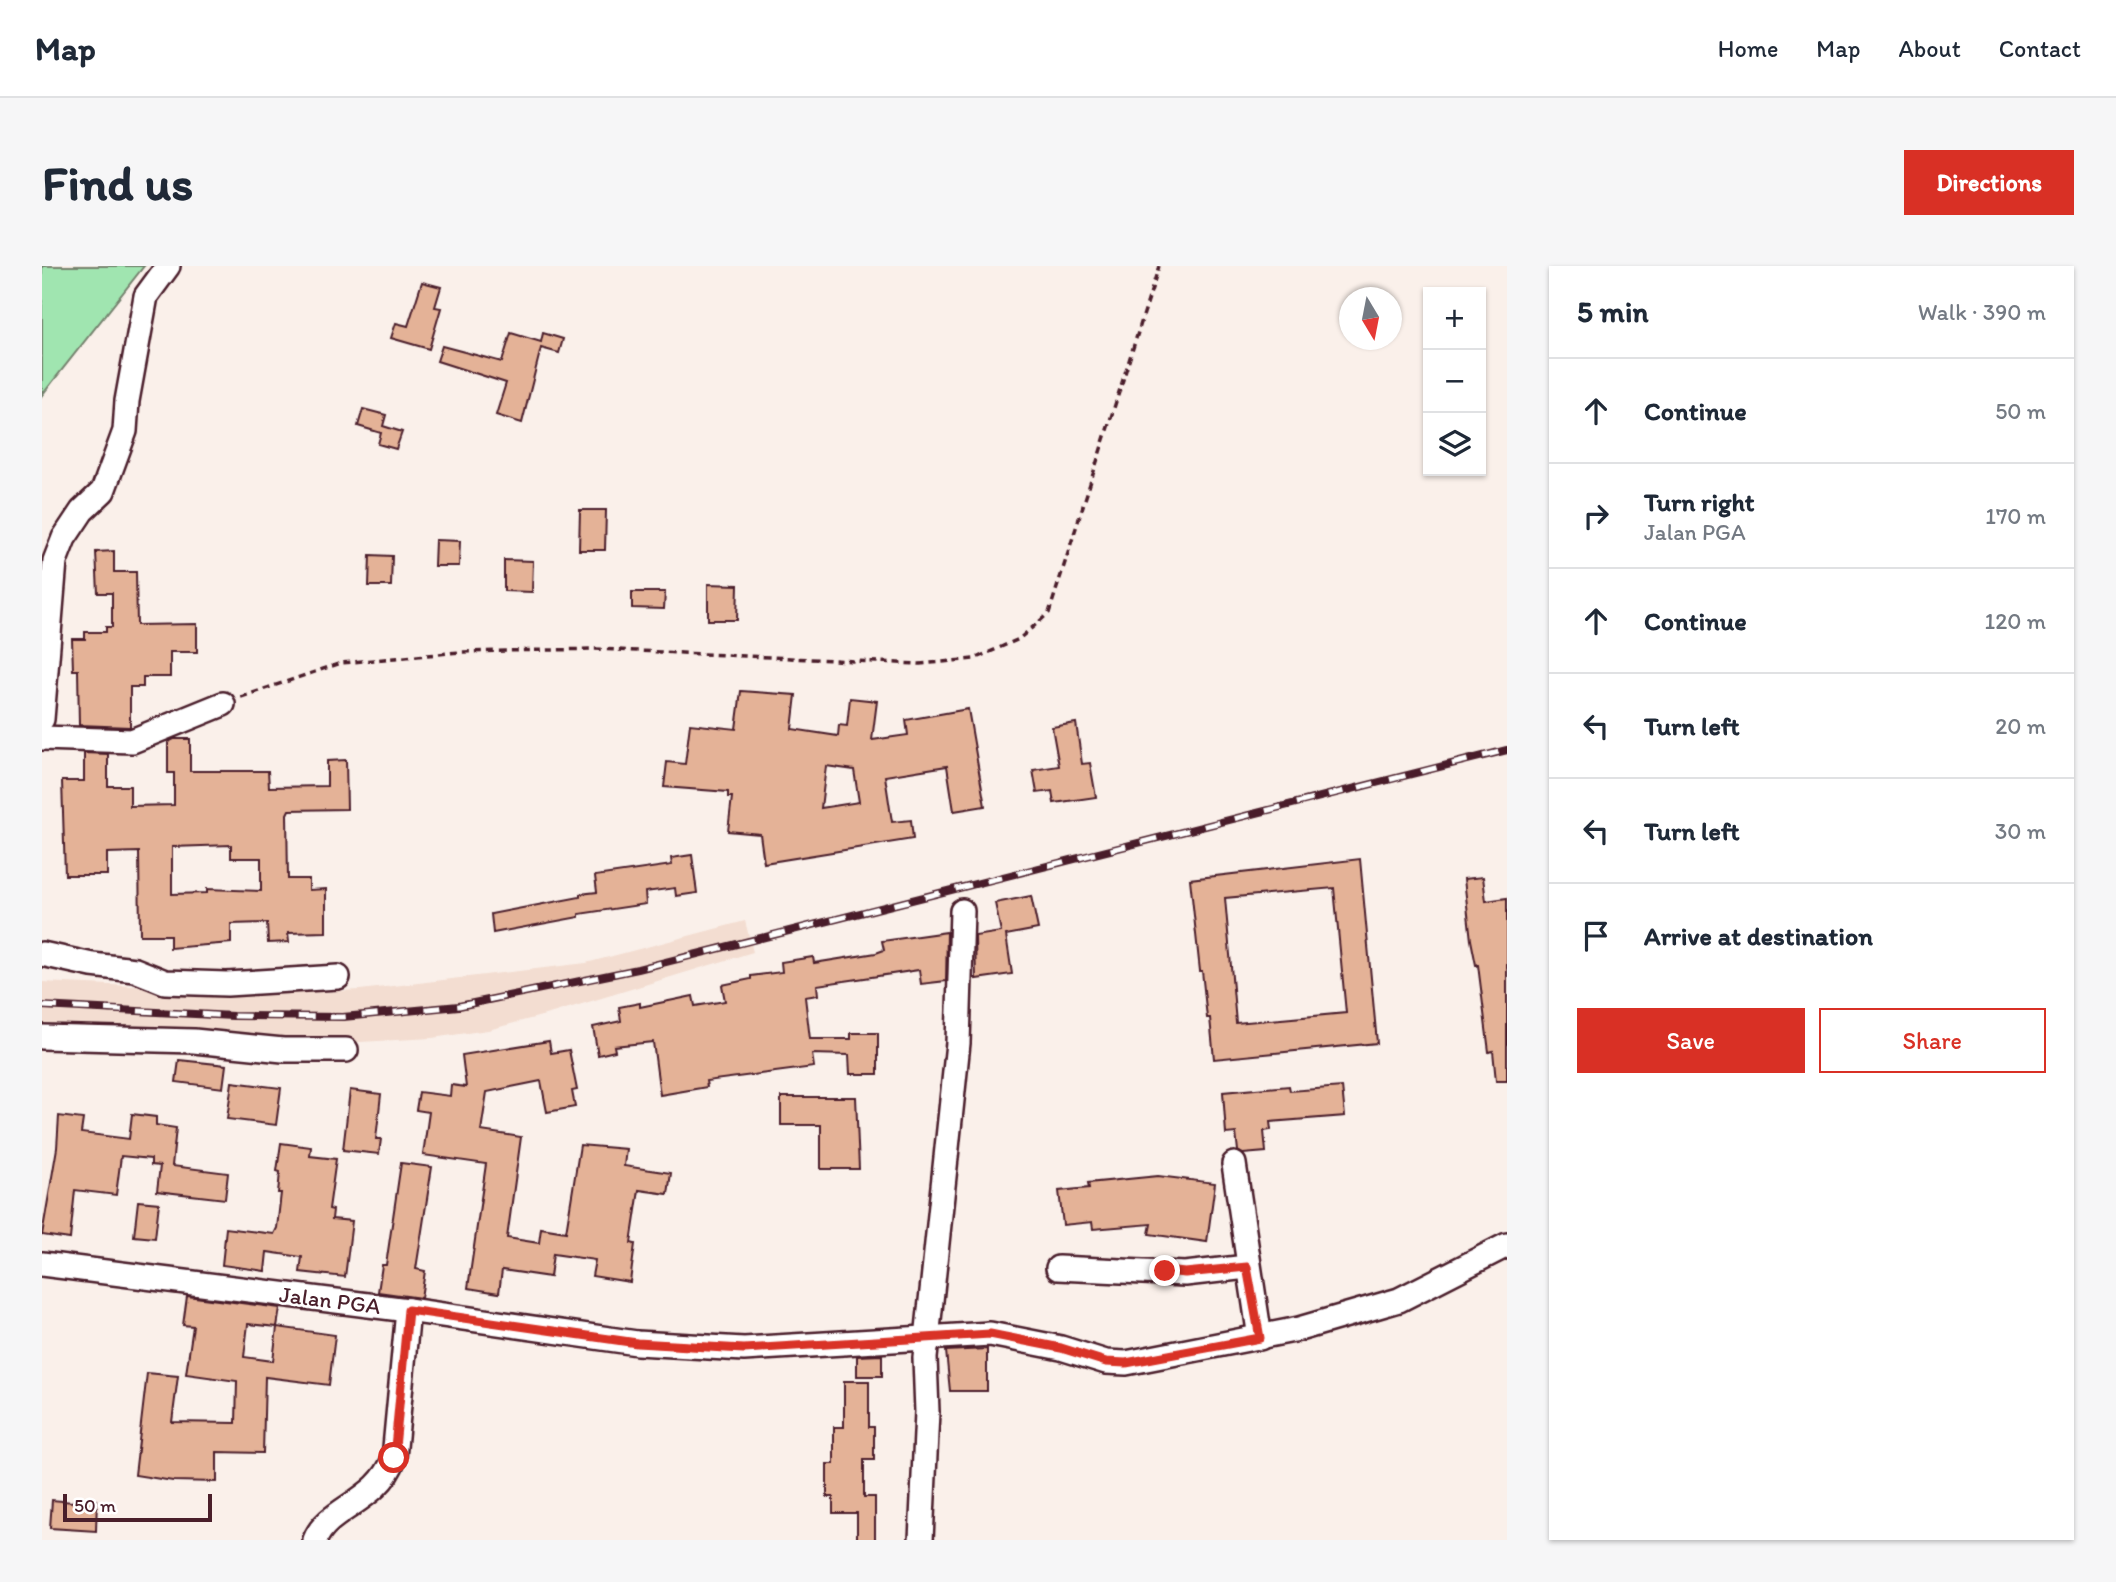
<!DOCTYPE html>
<meta charset="utf-8">
<style>
body{margin:0;font-family:Itim,sans-serif;background:#f6f6f7;color:#1f2937}
.controls{position:absolute;right:21px;top:21px;display:grid;overflow:hidden;border-radius:0px;box-shadow:0 2px 5px #0004}
.controls button{width:63px;height:63px;display:grid;place-items:center;padding:0;border:0;border-bottom:2px solid #e0e1e3;background:#fff;color:#1f2937;font:35px sans-serif}
.compass{position:absolute;left:1297px;top:21px;width:63px;height:63px;border-radius:50%;background:#fff;box-shadow:0 2px 5px #0004;rotate:170deg}
.scale{position:absolute;left:21px;bottom:18px;width:149px;box-sizing:border-box;padding-left:7px;border:4px solid #4a1f2b;border-top:0;font-size:19px;line-height:24px;white-space:nowrap;color:#4a1f2b;-webkit-text-stroke:5px #fff;paint-order:stroke}
.stop{position:absolute;width:21px;height:21px;margin:-16px;border:5px solid #d93025;border-radius:50%;background:#fff}
.stop.end{background:#d93025;border-color:#fff;box-shadow:0 2px 7px #0008}
.list{margin:0;padding:0;list-style:none}
h2{display:flex;justify-content:space-between;align-items:center;height:91px;margin:0;padding:0 28px;font-size:30px}
h2 small{font-size:23px;font-weight:400;color:#747a83}
.list li{display:grid;grid-template-columns:46px 1fr auto;gap:21px;align-items:center;box-sizing:border-box;height:105px;padding:0 28px;border-top:2px solid #e0e1e3}
.list b{display:block;font-size:26px;white-space:nowrap}
.list p{margin:0;font-size:23px;white-space:nowrap;color:#747a83}
.list em{font-size:23px;font-style:normal;color:#747a83}
.actions{display:flex;gap:14px;padding:21px 28px}
.actions a{flex:1;padding:16px 0;border:2px solid #d93025;border-radius:0px;text-align:center;font-size:24px;color:#d93025}
.actions .main{background:#d93025;color:#fff}
.icon{flex:none;width:38px;height:38px;fill:none;stroke:currentColor;stroke-width:2;stroke-linecap:round;stroke-linejoin:round}
.map{position:relative;flex:none;width:1465px;height:1274px;overflow:hidden;border-radius:0px}
header{display:flex;align-items:center;gap:42px;box-sizing:border-box;height:98px;padding:0 35px;background:#fff;border-bottom:2px solid #e0e1e3}
header strong{font-size:33px}
nav{display:flex;gap:38px;margin-inline-start:auto;font-size:24px}
.intro{display:flex;align-items:center;justify-content:space-between;box-sizing:border-box;height:168px;padding:0 42px}
h1{margin:0;font-size:49px}
.button{padding:18px 32px;border-radius:0px;background:#d93025;color:#fff;font-size:24px;font-weight:700}
main{display:flex;gap:42px;padding:0 42px}
aside{flex:1;background:#fff;border-radius:0px;box-shadow:0 2px 5px #0004}
.map>svg:first-child{display:block}
.built{fill:#f3ddd1}
.green{fill:#a0e5b0;stroke:#75826e;stroke-width:2}
.building{fill:#e4b297;stroke:#4a1f2b;stroke-width:2;fill-rule:evenodd}
.lines{fill:none;stroke-linecap:round;stroke-linejoin:round}
.street-casing{stroke:#4a1f2b;stroke-width:28}
.path{stroke:#4a1f2b;stroke-width:3.5;stroke-dasharray:7 5;stroke-linecap:butt}
.street{stroke:#fff;stroke-width:23}
.rail-casing{stroke:#4a1f2b;stroke-width:8}
.rail{stroke:#fff;stroke-width:5;stroke-dasharray:16;stroke-linecap:butt}
.route{stroke:#d93025;stroke-width:9}
.labels{text-anchor:middle;stroke-width:5;stroke-linejoin:round;paint-order:stroke}
.street-label{font-size:23px;fill:#4a1f2b;stroke:#fff}
</style>
<header>
<strong>Map</strong>
<nav><a>Home</a><a>Map</a><a>About</a><a>Contact</a></nav>
</header>
<div class="intro"><h1>Find us</h1><a class="button">Directions</a></div>
<main>
<div class="map">
<svg width="1465" height="1274" viewBox="0 0 1465 1274">
<rect width="100%" height="100%" fill="#faf0ea"/>
<filter id="ink" filterUnits="userSpaceOnUse"><feTurbulence type="fractalNoise" baseFrequency=".0143" numOctaves="2"/><feDisplacementMap in="SourceGraphic" scale="14" xChannelSelector="R" yChannelSelector="G"/><feConvolveMatrix kernelMatrix="1 2 1 2 8 2 1 2 1" color-interpolation-filters="sRGB"/></filter>
<g filter="url(#ink)">
<polygon class="built" points="703,655 711,686 507,748 446,764 390,772 318,776 0,767 0,716 248,727 318,724 544,697"/>
<polygon class="green" points="0,0 102,0 0,129"/>
<g class="building">
<polygon points="380,16 399,21 393,41 399,42 387,83 349,72 354,57 366,60"/>
<polygon points="469,67 499,76 501,67 521,73 517,87 499,82 480,157 454,149 464,117 395,95 400,80 460,96"/>
<polygon points="321,143 344,149 341,160 360,166 354,183 336,178 339,167 316,160"/>
<polygon points="538,244 564,244 563,284 537,284"/>
<polygon points="393,274 418,275 417,300 392,300"/>
<polygon points="72,285 72,306 94,306 95,359 155,358 155,386 128,386 128,411 101,411 101,421 88,421 88,461 37,459 36,404 31,404 30,373 43,373 43,366 64,366 64,361 70,361 70,327 56,327 54,286"/>
<polygon points="328,289 350,290 349,320 327,320"/>
<polygon points="462,294 491,295 490,326 462,325"/>
<polygon points="666,318 696,319 695,354 666,354"/>
<polygon points="590,326 623,326 622,343 590,342"/>
<path d="M 699,425 L 754,429 L 750,463 L 796,470 L 797,459 L 805,460 L 808,432 L 835,435 L 830,474 L 866,469 L 864,454 L 926,443 L 943,540 L 912,545 L 905,500 L 843,510 L 850,556 L 869,554 L 871,573 L 722,597 L 718,568 L 686,565 L 690,531 L 686,531 L 686,526 L 622,521 L 625,496 L 643,498 L 648,458 L 694,463 ZM 784,500 L 812,504 L 817,536 L 779,542 Z"/>
<polygon points="1034,457 1040,498 1048,497 1054,531 1012,537 1010,525 995,527 991,504 1017,500 1010,461"/>
<path d="M 132,473 L 148,473 L 148,505 L 226,505 L 227,521 L 285,520 L 285,495 L 304,494 L 305,543 L 247,544 L 245,548 L 246,613 L 267,613 L 267,624 L 284,623 L 284,666 L 246,667 L 247,676 L 226,677 L 225,657 L 189,658 L 189,677 L 128,682 L 128,669 L 98,669 L 97,586 L 65,587 L 65,609 L 23,609 L 20,515 L 42,515 L 42,487 L 66,488 L 66,520 L 88,520 L 88,540 L 132,539 L 132,507 L 126,507 L 126,476 ZM 189,579 L 189,592 L 219,592 L 219,625 L 165,623 L 165,627 L 130,628 L 130,581 Z"/>
<polygon points="650,589 655,627 634,630 633,622 603,626 604,638 537,648 537,651 451,667 449,648 538,631 538,628 555,626 553,610 630,599 629,592"/>
<path d="M 1318,593 L 1335,777 L 1172,793 L 1168,752 L 1165,752 L 1160,705 L 1158,705 L 1148,613 ZM 1292,622 L 1304,747 L 1194,757 L 1183,632 Z"/>
<polygon points="1441,611 1444,635 1465,632 1465,815 1454,815 1451,785 1447,786 1436,699 1434,699 1429,674 1422,613"/>
<polygon points="989,630 996,663 964,669 970,708 934,713 933,670 959,666 953,637"/>
<polygon points="905,666 904,715 879,718 877,704 775,719 776,729 763,731 768,773 809,773 809,767 836,767 836,808 808,808 807,789 770,788 772,801 664,815 665,821 618,829 611,776 572,780 573,785 556,789 551,761 579,755 577,741 598,737 598,741 651,730 653,740 683,735 680,719 709,713 709,710 740,706 739,696 771,691 772,697 834,687 842,684 840,675"/>
<polygon points="507,775 509,787 527,784 535,824 530,825 533,841 505,846 499,815 445,826 439,865 479,871 465,972 497,977 499,962 524,966 538,879 584,883 582,900 629,907 626,928 597,924 589,977 593,978 588,1016 550,1010 553,994 511,988 508,1011 460,1004 457,1027 426,1022 444,898 381,889 387,846 374,844 377,826 408,830 409,819 424,821 420,789"/>
<polygon points="137,794 184,799 181,822 134,816"/>
<polygon points="190,816 239,822 234,859 185,853"/>
<polygon points="1247,820 1248,825 1300,821 1303,850 1228,856 1229,864 1222,865 1224,886 1201,888 1196,885 1194,867 1184,868 1181,826"/>
<polygon points="308,824 339,828 334,873 339,873 337,888 301,884"/>
<polygon points="739,831 814,831 817,903 779,903 779,859 739,859"/>
<polygon points="90,848 114,851 114,859 134,862 130,900 186,907 183,933 115,925 118,900 109,899 109,893 79,890 74,929 33,924 28,973 0,969 15,882 17,850 41,853 39,867 87,873"/>
<polygon points="239,877 269,881 268,890 294,893 287,943 291,944 290,953 310,955 303,1011 258,1006 260,991 225,986 223,1005 180,999 184,962 232,968 235,962 239,927 236,927 238,906 235,905"/>
<polygon points="359,897 390,901 374,1003 383,1005 379,1032 336,1026 340,999 344,999"/>
<polygon points="1116,910 1173,917 1165,976 1107,968 1109,958 1051,963 1050,956 1021,959 1017,925 1047,922 1046,917"/>
<polygon points="96,935 117,937 113,972 92,970"/>
<path d="M 145,1030 L 238,1042 L 235,1061 L 293,1069 L 287,1119 L 223,1111 L 221,1187 L 175,1186 L 175,1216 L 131,1215 L 93,1209 L 105,1107 L 136,1110 L 130,1156 L 194,1157 L 195,1115 L 144,1108 L 151,1060 L 141,1059 ZM 206,1058 L 235,1061 L 231,1095 L 202,1091 Z"/>
<polygon points="945,1083 945,1125 908,1125 904,1085"/>
<polygon points="840,1089 840,1110 815,1110 815,1090"/>
<polygon points="802,1115 827,1115 827,1161 832,1161 832,1194 822,1194 822,1231 833,1231 833,1274 815,1274 815,1247 791,1247 791,1231 785,1231 785,1198 792,1198 792,1161 802,1161"/>
<polygon points="32,1233 55,1234 54,1265 8,1262 10,1234 31,1236"/>
</g>
<g class="lines">
<g class="street-casing">
<g id="street">
<polyline points="0,453 13,295 22,272 40,245 61,225 83,165 85,135 104,30 126,0"/>
<polyline points="0,472 90,475 181,438"/>
<polyline points="0,688 50,699 93,704 123,716 185,718 296,711"/>
<polyline points="0,771 152,775 241,784 304,784"/>
<polyline points="1192,898 1218,1072"/>
<polyline points="0,998 366,1044 595,1077 702,1083 948,1068 1019,1082 1064,1096 1084,1097 1257,1063 1357,1034 1465,979"/>
<polyline points="1016,1002 1143,1008 1205,1001"/>
<path d="M 273,1274 C 286,1241 337,1236 352,1192 L 366,1044"/>
<polyline points="879,1274 885,1146 883,1092 916,777 920,645"/>
</g>
</g>
<polyline class="path" points="199,431 299,397 418,386 553,383 878,398 932,393 977,373 1007,347 1117,0"/>
<use href="#street" class="street"/>
<g class="rail-casing">
<polyline id="rail" points="0,740 191,750 301,751 417,740 596,703 1465,484"/>
</g>
<use href="#rail" class="rail"/>
</g>
</g>
<g class="lines" filter="url(#ink)">
<polyline class="route" points="352,1192 366,1044 595,1077 702,1083 948,1068 1019,1082 1064,1096 1084,1097 1218,1072 1205,1001 1143,1007 1123,1005"/>
</g>
<g class="labels">
<g class="street-label">
<text transform="translate(288 1034) rotate(7)" y="8">Jalan PGA</text>
</g>
</g>
</svg>
<div class="controls">
<button>+</button>
<button>−</button>
<button><svg class="icon" aria-label="layers" viewBox="0 0 24 24"><path d="M12 4l9 5-9 5-9-5zM3 14l9 5 9-5"/></svg></button>
</div>
<svg class="compass" viewBox="-18 -18 36 36"><path d="M0-13l5 13h-10z" fill="#e53935"/><path d="M0 13l5-13h-10z" fill="#747a83"/></svg>
<div class="scale">50 m</div>
<div class="stop" style="left:352px;top:1192px"></div>
<div class="stop end" style="left:1123px;top:1005px"></div>
</div>
<aside>
<h2>5 min<small>Walk · 390 m</small></h2>
<ul class="list">
<li><svg class="icon" aria-label="ahead" viewBox="0 0 24 24"><path d="M12 20V5M6 11l6-6 6 6"/></svg><div><b>Continue</b></div><em>50 m</em></li>
<li><svg class="icon" aria-label="right" viewBox="0 0 24 24"><path d="M7 20v-9h11M14 6l5 5-5 5"/></svg><div><b>Turn right</b><p>Jalan PGA</p></div><em>170 m</em></li>
<li><svg class="icon" aria-label="ahead" viewBox="0 0 24 24"><path d="M12 20V5M6 11l6-6 6 6"/></svg><div><b>Continue</b></div><em>120 m</em></li>
<li><svg class="icon" aria-label="left" viewBox="0 0 24 24"><path d="M17 20v-9H6M10 6l-5 5 5 5"/></svg><div><b>Turn left</b></div><em>20 m</em></li>
<li><svg class="icon" aria-label="left" viewBox="0 0 24 24"><path d="M17 20v-9H6M10 6l-5 5 5 5"/></svg><div><b>Turn left</b></div><em>30 m</em></li>
<li><svg class="icon" aria-label="arrive" viewBox="0 0 24 24"><path d="M6 21V4h12l-3 4 3 4H6"/></svg><div><b>Arrive at destination</b></div></li>
</ul>
<div class="actions"><a class="main">Save</a><a>Share</a></div>
</aside>
</main>
